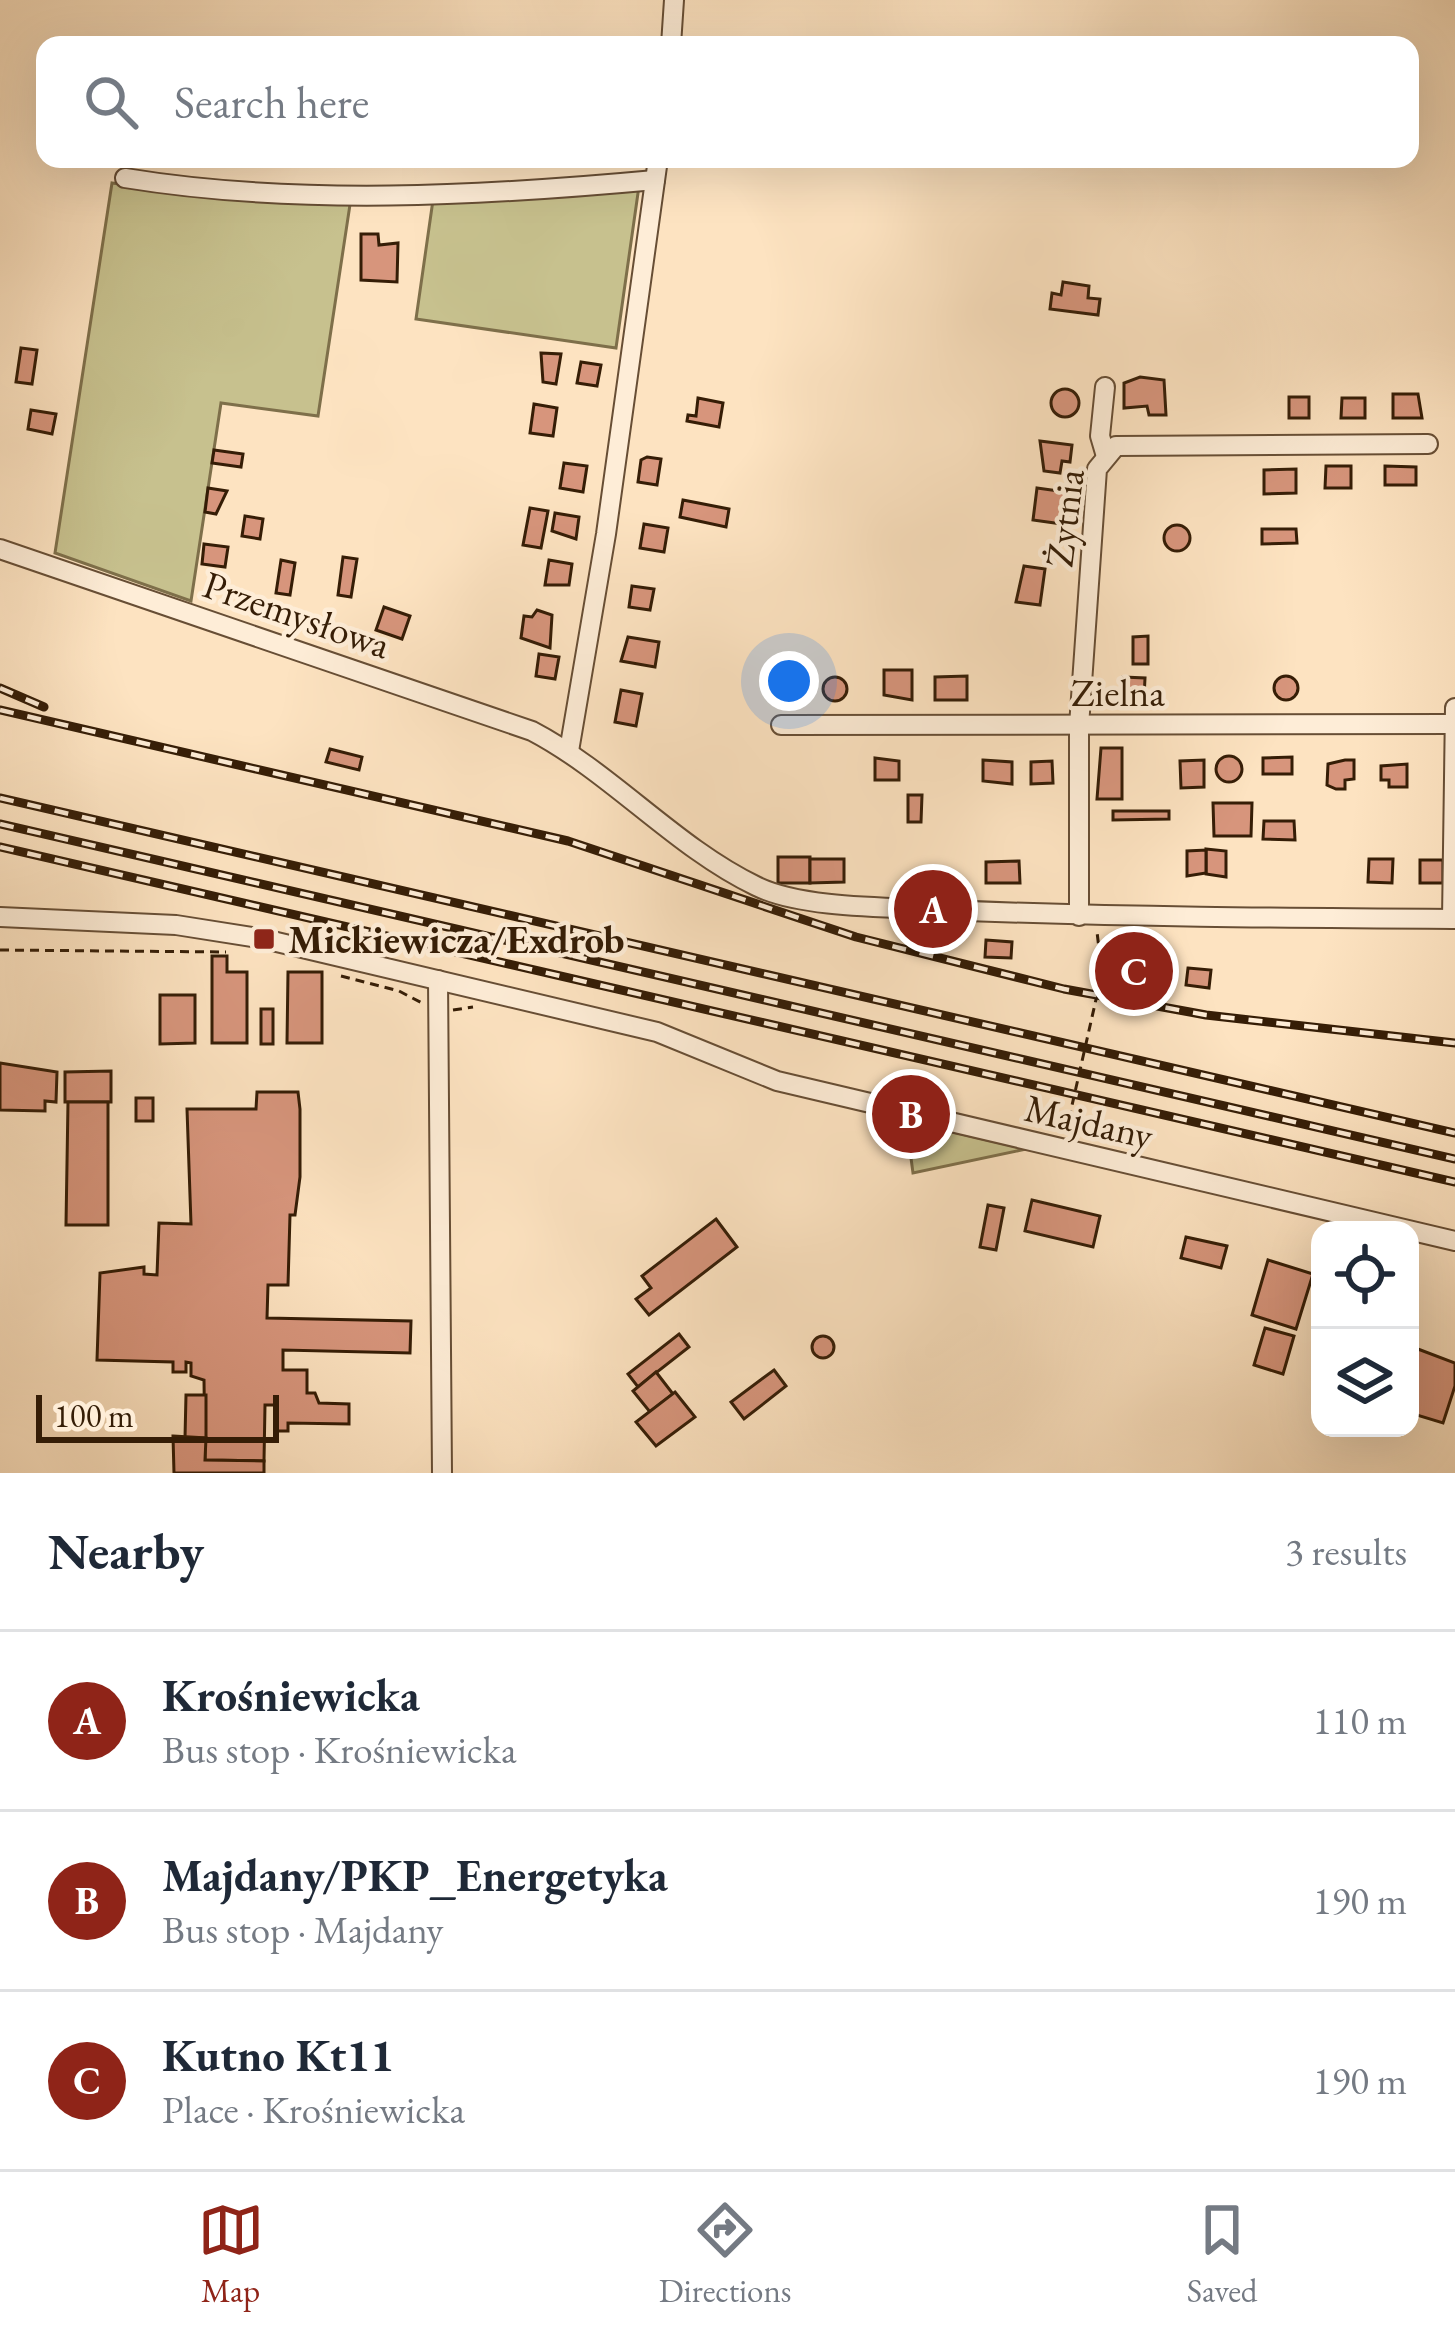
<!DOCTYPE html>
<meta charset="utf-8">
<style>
body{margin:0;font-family:"EB Garamond",serif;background:#f2f2f3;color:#1f2937}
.controls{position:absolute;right:36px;bottom:36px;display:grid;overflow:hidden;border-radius:24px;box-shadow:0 12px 48px #0002}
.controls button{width:108px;height:108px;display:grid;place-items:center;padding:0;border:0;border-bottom:3px solid #e0e1e3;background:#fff;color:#1f2937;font:60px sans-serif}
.scale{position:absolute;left:36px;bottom:30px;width:243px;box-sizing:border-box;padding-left:12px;border:6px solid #351d06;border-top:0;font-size:33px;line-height:42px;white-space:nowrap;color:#351d06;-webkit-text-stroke:9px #feedd7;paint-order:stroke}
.you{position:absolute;left:789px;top:681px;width:42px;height:42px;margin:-30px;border:9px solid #fff;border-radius:50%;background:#1a73e8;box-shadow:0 0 0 18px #1a73e833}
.badge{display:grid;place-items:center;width:78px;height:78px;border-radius:50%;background:#8f2418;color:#fff;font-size:39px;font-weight:700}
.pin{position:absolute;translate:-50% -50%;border:6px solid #fff;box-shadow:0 3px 12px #0006}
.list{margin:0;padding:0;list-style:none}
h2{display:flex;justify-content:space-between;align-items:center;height:156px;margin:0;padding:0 48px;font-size:51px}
h2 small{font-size:39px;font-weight:400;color:#747a83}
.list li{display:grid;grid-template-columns:78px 1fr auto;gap:36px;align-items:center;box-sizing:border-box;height:180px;padding:0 48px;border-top:3px solid #e0e1e3}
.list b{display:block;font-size:45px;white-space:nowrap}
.list p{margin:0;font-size:39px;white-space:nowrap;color:#747a83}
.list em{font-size:39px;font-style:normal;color:#747a83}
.icon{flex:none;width:66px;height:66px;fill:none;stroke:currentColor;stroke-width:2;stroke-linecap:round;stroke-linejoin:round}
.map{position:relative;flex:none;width:1455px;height:1473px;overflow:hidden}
.search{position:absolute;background:#fff;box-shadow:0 12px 48px #0002;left:36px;right:36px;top:36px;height:132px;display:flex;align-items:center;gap:30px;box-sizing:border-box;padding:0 42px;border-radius:24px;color:#747a83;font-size:45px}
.sheet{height:696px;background:#fff}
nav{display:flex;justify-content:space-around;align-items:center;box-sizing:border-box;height:168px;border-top:3px solid #e0e1e3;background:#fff;font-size:33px;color:#747a83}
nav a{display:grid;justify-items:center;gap:6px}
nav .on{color:#8f2418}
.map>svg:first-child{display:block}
.green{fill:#c7c18e;stroke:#7e6f4a;stroke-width:3}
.building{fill:#d7957c;stroke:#351d06;stroke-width:3}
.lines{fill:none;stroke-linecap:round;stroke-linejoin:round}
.minor-casing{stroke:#674e35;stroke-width:22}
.path{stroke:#351d06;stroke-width:3;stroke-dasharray:9 6;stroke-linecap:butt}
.minor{stroke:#feedd7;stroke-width:18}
.rail-casing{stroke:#351d06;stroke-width:9}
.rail{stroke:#feedd7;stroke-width:4.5;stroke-dasharray:14;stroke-linecap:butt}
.poi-dot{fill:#8f2418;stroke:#feedd7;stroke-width:4.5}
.labels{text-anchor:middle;stroke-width:9;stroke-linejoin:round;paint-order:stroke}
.street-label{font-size:39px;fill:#351d06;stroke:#feedd7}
.poi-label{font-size:39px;font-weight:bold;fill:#351d06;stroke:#feedd7;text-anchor:start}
</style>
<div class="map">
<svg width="1455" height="1473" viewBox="0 0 1455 1473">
<rect width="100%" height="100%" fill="#fde3c1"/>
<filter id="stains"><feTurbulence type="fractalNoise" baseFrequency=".00167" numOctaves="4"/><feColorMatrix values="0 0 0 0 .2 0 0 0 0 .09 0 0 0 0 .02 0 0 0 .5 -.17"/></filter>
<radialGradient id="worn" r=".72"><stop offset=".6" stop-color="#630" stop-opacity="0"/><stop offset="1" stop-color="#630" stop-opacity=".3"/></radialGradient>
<g class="green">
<polygon points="112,183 196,195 351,198 318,416 221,403 191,601 55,553"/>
<polygon points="639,186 616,348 416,319 433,200"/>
<polygon points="906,1121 1026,1149 913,1173"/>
</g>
<g class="building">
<polygon points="361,234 378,234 379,245 398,243 397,282 361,280"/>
<polygon points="1063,282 1089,286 1088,298 1100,299 1098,315 1050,309 1052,293 1061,295"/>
<polygon points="21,348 37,350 32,384 16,382"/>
<polygon points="541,353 561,354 556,384 543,382"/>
<polygon points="581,362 601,365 597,386 577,383"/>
<polygon points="1140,377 1164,380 1166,415 1149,415 1147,406 1124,408 1124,383"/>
<circle cx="1065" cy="403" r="14"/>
<polygon points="1393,394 1418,394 1422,418 1393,418"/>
<rect x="1289" y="397" width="20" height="21"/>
<polygon points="698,398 723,403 719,427 687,421 688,415 696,416"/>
<polygon points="1342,398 1365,398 1365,418 1341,418"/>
<polygon points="534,404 557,408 553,436 530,433"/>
<polygon points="31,410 56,414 52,434 28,429"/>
<polygon points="1040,441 1072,445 1070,462 1062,461 1060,473 1044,471"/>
<polygon points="214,450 243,454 241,467 212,463"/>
<polygon points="647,457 661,459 657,485 638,482 641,460"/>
<polygon points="564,463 587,466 583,492 560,488"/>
<polygon points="1326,466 1351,466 1351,488 1325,488"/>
<polygon points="1385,466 1416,467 1416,485 1385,485"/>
<polygon points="1296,469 1296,493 1264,494 1264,470"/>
<polygon points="208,488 227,491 216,514 205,512"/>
<polygon points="1037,488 1066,492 1062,524 1033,520"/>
<polygon points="683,500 729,509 726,527 680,517"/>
<polygon points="530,508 548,511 541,548 523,545"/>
<polygon points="555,513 579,517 576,539 552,531"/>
<polygon points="245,516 263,519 260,539 242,536"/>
<polygon points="644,524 668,528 664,552 640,548"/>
<circle cx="1177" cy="538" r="13"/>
<polygon points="1262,529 1296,529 1297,543 1262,544"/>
<polygon points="204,544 228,547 225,567 202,564"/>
<polygon points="343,557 357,559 351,597 338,595"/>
<polygon points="281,560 295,563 290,595 276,593"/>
<polygon points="549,560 572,564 569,585 545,585"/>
<polygon points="1024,566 1045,569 1040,605 1016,602"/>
<polygon points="632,586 654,589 650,610 629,607"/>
<polygon points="384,607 410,616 402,639 376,630"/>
<polygon points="537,610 552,615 550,648 521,638 524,616 532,617"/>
<polygon points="1148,636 1148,664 1133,664 1133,637"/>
<polygon points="628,637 659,642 655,667 621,661"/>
<polygon points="539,654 559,657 555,679 536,676"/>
<polygon points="884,670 912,670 912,700 884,695"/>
<polygon points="967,676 967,700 935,700 935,677"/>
<circle cx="1286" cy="688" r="12"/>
<polygon points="1123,677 1145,678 1144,698 1123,697"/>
<circle cx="835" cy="689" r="12"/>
<polygon points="621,690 642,694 636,726 615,722"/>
<polygon points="1101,748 1122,748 1122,799 1097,799"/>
<polygon points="330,749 362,757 359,770 326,762"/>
<circle cx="1229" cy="769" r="13"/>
<polygon points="1292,757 1292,774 1263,774 1263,758"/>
<polygon points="875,758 899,761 899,780 875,780"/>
<polygon points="983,760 1012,762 1012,784 983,781"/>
<polygon points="1204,760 1204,787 1181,788 1180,761"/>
<polygon points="1345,760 1354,760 1354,779 1345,780 1345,789 1336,789 1327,785 1328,764"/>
<polygon points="1052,761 1053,783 1031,784 1031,762"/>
<polygon points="1407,764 1407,787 1389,787 1389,780 1381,780 1381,766"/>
<polygon points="908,795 922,795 921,822 908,822"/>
<polygon points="1213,803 1252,803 1251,836 1214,836"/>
<polygon points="1113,811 1169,811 1169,819 1113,820"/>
<polygon points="1264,821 1294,821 1295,840 1263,839"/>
<polygon points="1206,849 1226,851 1226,877 1206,874"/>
<polygon points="1206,850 1206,873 1187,876 1187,851"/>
<rect x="778" y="857" width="32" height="26"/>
<polygon points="810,859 844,859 844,882 810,883"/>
<polygon points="1369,859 1393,859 1392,883 1368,882"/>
<rect x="1420" y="860" width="23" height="23"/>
<polygon points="1019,861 1020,883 986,883 986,862"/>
<polygon points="986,940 1012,942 1011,958 985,957"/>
<polygon points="212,956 227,956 227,972 247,972 247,1043 212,1043"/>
<polygon points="1118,962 1164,973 1162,984 1116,977"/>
<polygon points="1188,968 1211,970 1209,988 1186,985"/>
<polygon points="288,972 322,972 322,1043 287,1043"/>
<polygon points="160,995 195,995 195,1043 160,1044"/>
<rect x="261" y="1009" width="12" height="35"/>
<polygon points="0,1063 57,1072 56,1102 45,1101 45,1111 0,1110"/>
<polygon points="111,1071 111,1102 65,1102 65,1072"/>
<polygon points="257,1092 298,1092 300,1109 300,1177 295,1215 290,1215 288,1285 268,1285 267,1318 411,1321 410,1353 283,1350 283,1370 307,1370 307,1393 315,1393 319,1403 349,1404 349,1424 288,1423 288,1431 276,1431 277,1405 265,1405 264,1461 205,1460 204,1380 191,1376 191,1363 186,1362 186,1372 173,1372 173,1362 97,1360 100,1273 144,1267 144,1274 157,1275 159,1223 191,1224 187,1109 256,1109"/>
<rect x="136" y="1098" width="17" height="23"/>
<polygon points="68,1102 108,1102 108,1225 66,1225"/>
<polygon points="1032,1200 1100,1216 1093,1247 1025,1231"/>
<polygon points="988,1205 1004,1208 996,1250 980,1247"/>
<polygon points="716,1219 737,1247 649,1315 636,1299 651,1288 642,1276"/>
<polygon points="1186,1237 1227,1246 1221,1268 1181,1258"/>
<polygon points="1268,1260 1313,1274 1296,1329 1252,1315"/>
<polygon points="1265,1328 1294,1336 1283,1374 1254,1365"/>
<polygon points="679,1334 689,1347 638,1387 628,1374"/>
<circle cx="823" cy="1347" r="11"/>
<polygon points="1410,1346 1455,1363 1455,1386 1443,1423 1410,1413"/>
<polygon points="774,1370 786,1386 744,1419 731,1402"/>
<polygon points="656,1372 673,1394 650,1412 633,1391"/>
<polygon points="675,1392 695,1417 656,1446 636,1422"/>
<polygon points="186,1395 206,1395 206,1438 185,1438"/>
<polygon points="173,1436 206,1438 205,1460 264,1461 264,1473 174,1473"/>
</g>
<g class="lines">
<g class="minor-casing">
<g id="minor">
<polyline points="671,45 674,0"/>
<path d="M 125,178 C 297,206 482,196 655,180"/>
<polyline points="1105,453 1100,436 1105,387"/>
<path d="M 0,549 L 532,731 C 612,773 675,847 756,886 C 802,909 893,907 945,910 C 1115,917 1285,918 1455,919"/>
<polyline points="781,725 1455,724"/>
<polyline points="569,751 606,534 658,159"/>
<polyline points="1079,916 1079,726 1097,469 1116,446 1428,444"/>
<polyline points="0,917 176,925 264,939 657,1032 777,1081 1455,1241"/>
<polyline points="1452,919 1455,708"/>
<polyline points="438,980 442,1473"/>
</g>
</g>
<g class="path">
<polyline points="0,950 226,952"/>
<polyline points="341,976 399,991 422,1003"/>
<polyline points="453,1010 473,1007"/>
<polyline points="1058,1128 1068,1123 1102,973 1097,932"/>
</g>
<use href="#minor" class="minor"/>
<g class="rail-casing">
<g id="rail">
<polyline points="0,688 44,707"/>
<polyline points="0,710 568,841 856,937 1064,989 1206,1015 1455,1043"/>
<polyline points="0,798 1455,1133"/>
<polyline points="0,824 1455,1159"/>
<polyline points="0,847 1455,1182"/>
</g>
</g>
<use href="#rail" class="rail"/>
</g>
<rect class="poi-dot" x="252" y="927" width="24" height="24" rx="6"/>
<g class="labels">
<g class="street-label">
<text transform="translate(1064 518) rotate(-83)" y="14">Żytnia</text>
<text transform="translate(297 614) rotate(19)" y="14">Przemysłowa</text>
<text x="1118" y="706">Zielna</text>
<text transform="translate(1089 1121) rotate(13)" y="14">Majdany</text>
</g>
<g class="poi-label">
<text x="288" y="953">Mickiewicza/Exdrob</text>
</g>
</g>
<rect width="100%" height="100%" filter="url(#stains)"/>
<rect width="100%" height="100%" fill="url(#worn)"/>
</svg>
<div class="controls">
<button><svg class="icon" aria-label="locate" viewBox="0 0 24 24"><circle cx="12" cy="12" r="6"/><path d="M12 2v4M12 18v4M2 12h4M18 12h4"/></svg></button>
<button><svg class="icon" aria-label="layers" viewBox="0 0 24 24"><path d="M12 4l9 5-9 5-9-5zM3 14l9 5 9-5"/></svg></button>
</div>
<div class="scale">100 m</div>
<div class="you"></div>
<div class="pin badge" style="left:933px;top:909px">A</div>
<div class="pin badge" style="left:911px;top:1114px">B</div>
<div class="pin badge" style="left:1134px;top:971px">C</div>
<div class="search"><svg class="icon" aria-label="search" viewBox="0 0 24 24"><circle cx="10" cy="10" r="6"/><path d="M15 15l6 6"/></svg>Search here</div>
</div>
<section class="sheet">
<h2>Nearby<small>3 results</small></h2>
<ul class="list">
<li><span class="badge">A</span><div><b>Krośniewicka</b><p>Bus stop · Krośniewicka</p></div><em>110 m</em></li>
<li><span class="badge">B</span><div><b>Majdany/PKP_Energetyka</b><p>Bus stop · Majdany</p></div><em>190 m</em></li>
<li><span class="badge">C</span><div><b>Kutno Kt11</b><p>Place · Krośniewicka</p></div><em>190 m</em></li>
</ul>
</section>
<nav>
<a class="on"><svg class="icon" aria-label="map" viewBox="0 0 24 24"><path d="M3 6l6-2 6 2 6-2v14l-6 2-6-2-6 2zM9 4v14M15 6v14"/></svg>Map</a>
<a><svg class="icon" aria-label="directions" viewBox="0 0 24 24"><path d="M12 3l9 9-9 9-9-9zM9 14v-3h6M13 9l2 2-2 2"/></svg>Directions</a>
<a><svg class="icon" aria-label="saved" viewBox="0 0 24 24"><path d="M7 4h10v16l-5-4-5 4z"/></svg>Saved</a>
</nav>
